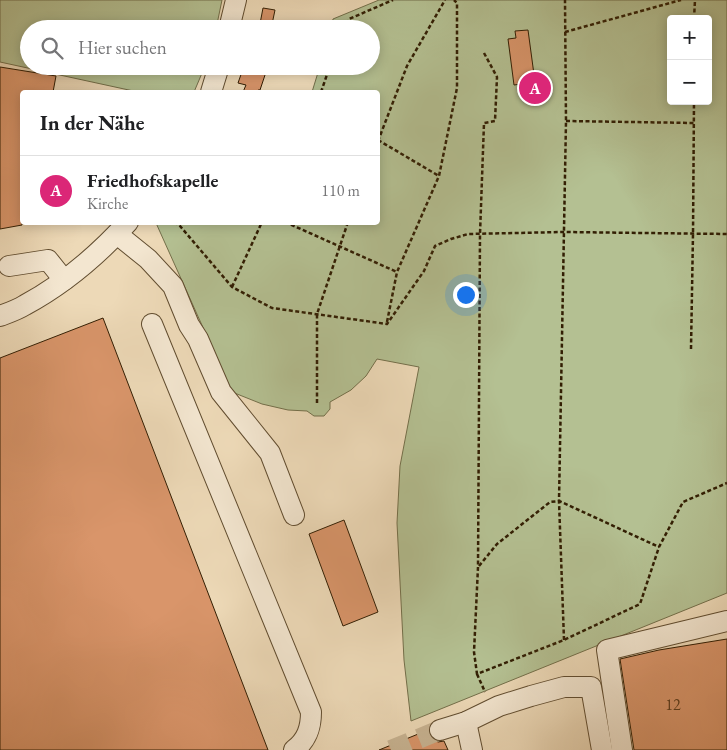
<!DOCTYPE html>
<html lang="de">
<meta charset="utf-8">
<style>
body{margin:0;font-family:"EB Garamond",serif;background:#f2f2f2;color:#202124}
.controls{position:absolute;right:15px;top:15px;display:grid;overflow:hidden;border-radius:5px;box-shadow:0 2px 12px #0003}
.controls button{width:45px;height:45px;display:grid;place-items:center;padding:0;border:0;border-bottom:1px solid #e0e0e0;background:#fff;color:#202124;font:25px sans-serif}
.you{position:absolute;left:465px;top:294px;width:18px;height:18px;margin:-12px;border:4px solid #fff;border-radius:50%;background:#1a73e8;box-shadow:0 0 0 8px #1a73e833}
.badge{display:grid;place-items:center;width:32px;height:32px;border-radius:50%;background:#db2777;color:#fff;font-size:16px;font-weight:700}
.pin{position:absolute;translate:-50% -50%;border:2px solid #fff;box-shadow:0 1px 5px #0006}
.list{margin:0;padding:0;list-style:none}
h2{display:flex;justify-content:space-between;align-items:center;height:65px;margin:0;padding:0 20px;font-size:21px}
h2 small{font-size:16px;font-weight:400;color:#757577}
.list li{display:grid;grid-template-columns:32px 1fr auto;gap:15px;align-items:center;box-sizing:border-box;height:70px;padding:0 20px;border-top:1px solid #e0e0e0}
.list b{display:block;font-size:19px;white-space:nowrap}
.list p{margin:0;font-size:16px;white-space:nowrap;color:#757577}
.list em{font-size:16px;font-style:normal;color:#757577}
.icon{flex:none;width:28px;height:28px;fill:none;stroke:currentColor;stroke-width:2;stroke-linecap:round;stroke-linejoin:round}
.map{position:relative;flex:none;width:727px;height:750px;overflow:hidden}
.search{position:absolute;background:#fff;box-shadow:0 2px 12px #0003;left:20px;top:20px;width:360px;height:55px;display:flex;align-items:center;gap:12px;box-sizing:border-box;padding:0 18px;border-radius:28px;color:#757577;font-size:19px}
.panel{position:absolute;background:#fff;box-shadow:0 2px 12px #0003;left:20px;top:90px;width:360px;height:135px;border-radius:5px}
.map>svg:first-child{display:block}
.green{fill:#b4c092;stroke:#736f4a;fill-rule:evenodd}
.building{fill:#d9956a;stroke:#321e03}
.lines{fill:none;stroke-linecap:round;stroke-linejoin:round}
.minor-tunnel{stroke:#c8b493;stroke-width:20;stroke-dasharray:20 10;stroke-linecap:butt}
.minor-casing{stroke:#614d30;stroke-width:22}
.path{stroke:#321e03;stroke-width:2.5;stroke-dasharray:4 2.5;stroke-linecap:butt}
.minor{stroke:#f3e6d0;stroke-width:20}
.labels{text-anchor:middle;stroke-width:4;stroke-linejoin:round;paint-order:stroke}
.number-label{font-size:16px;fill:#5c3c1d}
</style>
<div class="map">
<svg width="727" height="750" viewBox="0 0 727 750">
<rect width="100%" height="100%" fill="#edd9b7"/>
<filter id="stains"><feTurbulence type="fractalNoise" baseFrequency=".004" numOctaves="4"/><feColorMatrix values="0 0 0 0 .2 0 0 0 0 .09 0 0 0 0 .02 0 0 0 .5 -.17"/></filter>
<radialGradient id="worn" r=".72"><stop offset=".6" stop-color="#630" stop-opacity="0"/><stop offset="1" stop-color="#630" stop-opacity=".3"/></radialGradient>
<g class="green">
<polygon points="0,0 222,0 216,29 29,29 29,66 205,66 194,92 138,92 0,62"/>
<path d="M 379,0 L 727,0 L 727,593 L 411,721 L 404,660 L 397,523 L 400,466 L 419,367 L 377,359 L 366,376 L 351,390 L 330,402 L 330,409 L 324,416 L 314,416 L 307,411 L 288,410 L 262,404 L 232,392 L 156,223 L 378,222 L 378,92 L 312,92 L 320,66 L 371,66 L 371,29 L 331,29 L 333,19 ZM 671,19 L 708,19 L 708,101 L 671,101 Z"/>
</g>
<g class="building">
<polygon points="263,8 275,10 271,29 259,29"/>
<polygon points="528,30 535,82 514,85 508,39 516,38 515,31"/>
<polygon points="244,66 268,66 260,90 258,90 257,92 243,92 246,85 238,83"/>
<polygon points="0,67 56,76 53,92 22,92 22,225 0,229"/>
<polygon points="103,318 268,750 0,750 0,358"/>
<polygon points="344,520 378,612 343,626 309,534"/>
<polygon points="727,639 727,750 634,750 620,659 659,650"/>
<polygon points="428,730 429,734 432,738 438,742 444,741 448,750 379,750"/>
</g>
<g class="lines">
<polyline class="minor-tunnel" points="391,750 440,730"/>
<g class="minor-casing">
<g id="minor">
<polyline points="229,29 236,0"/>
<polyline points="211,92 219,66"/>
<polyline points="117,234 148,259 173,286 189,325 198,339 221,392 270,453 294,515"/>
<polyline points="9,266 48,260 64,280"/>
<path d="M 0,316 C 8,313 17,310 25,305 C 64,284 98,255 128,222"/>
<path d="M 152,324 L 311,712 C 311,728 307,740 294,750"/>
<polyline points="466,722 472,750"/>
<polyline points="440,730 466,722 499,706 531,696 564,687 591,687 602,750"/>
<polyline points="622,750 607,650 727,621"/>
</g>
</g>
<g class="path">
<polyline points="694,19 695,0"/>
<polyline points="342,29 349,19 393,0"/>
<polyline points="565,32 681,0"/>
<polyline points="484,53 497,77 495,121 484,123 480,234 478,567 474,652 477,674 564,640 640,604 659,547 683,502 727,483"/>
<polyline points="321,92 330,66"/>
<polyline points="566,121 694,123"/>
<polyline points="378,140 439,176"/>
<polyline points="378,141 407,66 445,0"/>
<polyline points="174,222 180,226 232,287 272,308 387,324 424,271 435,246 451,239 468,234 563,232 727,234"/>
<polyline points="285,222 397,272"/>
<polyline points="232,287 262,222"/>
<polyline points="387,322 397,272 439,176 457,88 457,3 454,0"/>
<polyline points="691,349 693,234 694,101"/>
<polyline points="317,403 317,314 348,222"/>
<polyline points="479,566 497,544 550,502 559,501 568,505 659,547"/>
<polyline points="564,640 559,501 566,121 565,0"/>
<polyline points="477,674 485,692"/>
</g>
<use href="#minor" class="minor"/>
</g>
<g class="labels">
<g class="number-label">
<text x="673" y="710">12</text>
</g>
</g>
<rect width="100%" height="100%" filter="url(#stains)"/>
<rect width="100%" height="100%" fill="url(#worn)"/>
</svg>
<div class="controls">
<button>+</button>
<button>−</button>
</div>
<div class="you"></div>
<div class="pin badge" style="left:535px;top:88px">A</div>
<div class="search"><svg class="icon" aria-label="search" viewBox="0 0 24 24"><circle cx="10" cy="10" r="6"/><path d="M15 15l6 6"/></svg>Hier suchen</div>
<section class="panel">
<h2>In der Nähe<small></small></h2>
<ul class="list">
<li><span class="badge">A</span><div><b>Friedhofskapelle</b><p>Kirche</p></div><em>110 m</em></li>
</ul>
</section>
</div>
